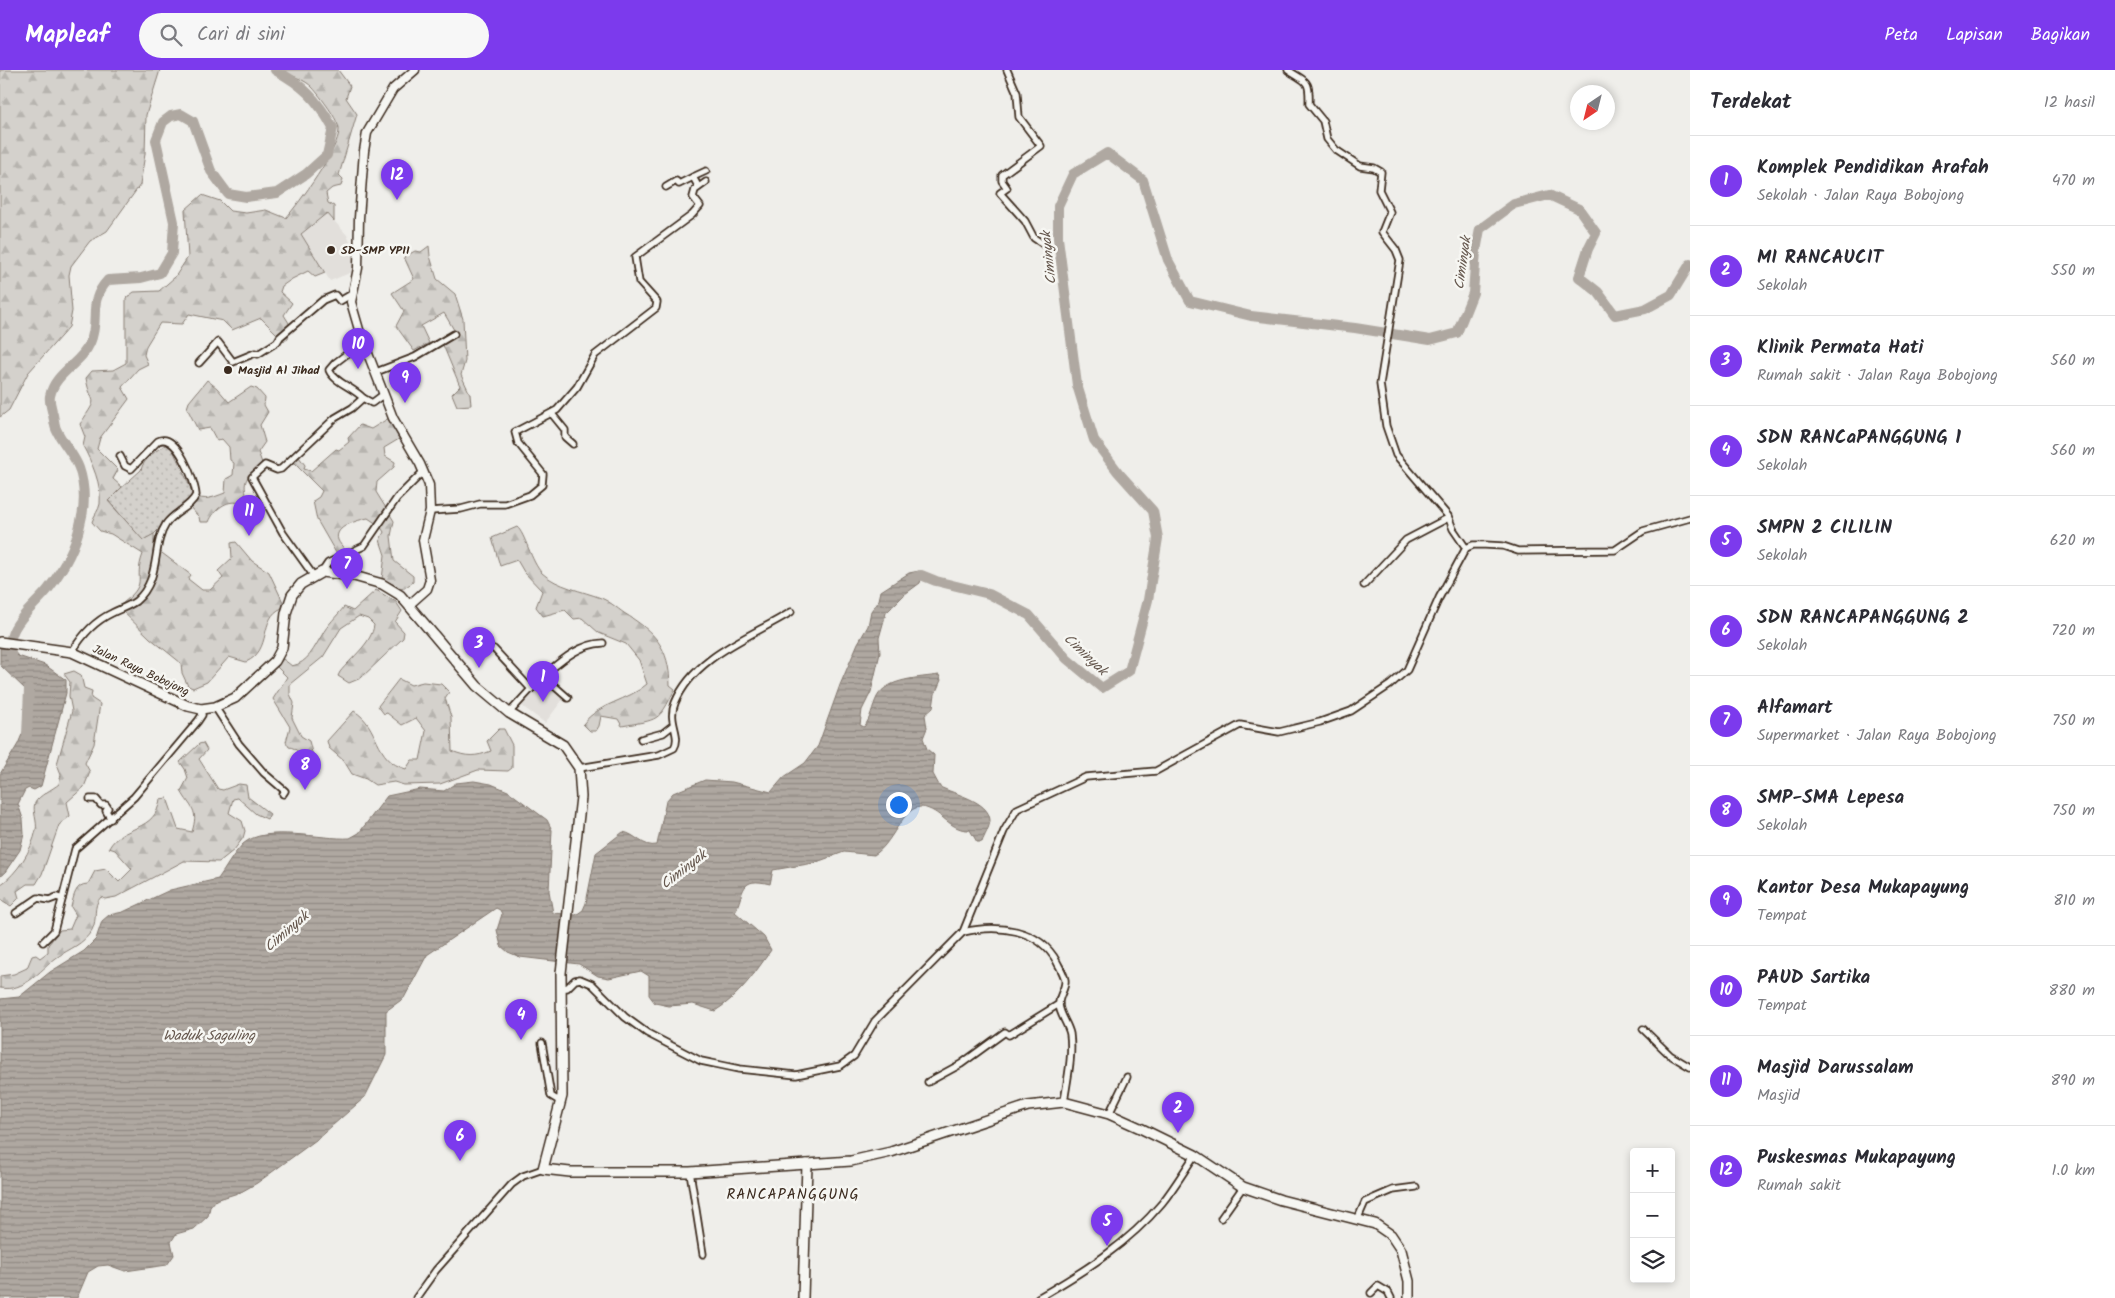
<!DOCTYPE html>
<html lang="id">
<meta charset="utf-8">
<style>
body{margin:0;font-family:Kalam,sans-serif;background:#f7f7f7;color:#2b2b33}
.controls{position:absolute;right:15px;bottom:15px;display:grid;overflow:hidden;border-radius:5px;box-shadow:0 2px 8px #0003}
.controls button{width:45px;height:45px;display:grid;place-items:center;padding:0;border:0;border-bottom:1px solid #e1e1e2;background:#fff;color:#2b2b33;font:25px sans-serif}
.compass{position:absolute;left:1570px;top:15px;width:45px;height:45px;border-radius:50%;background:#fff;box-shadow:0 2px 8px #0003;rotate:215deg}
.you{position:absolute;left:898px;top:734px;width:18px;height:18px;margin:-12px;border:4px solid #fff;border-radius:50%;background:#1a73e8;box-shadow:0 0 0 8px #1a73e833}
.badge{display:grid;place-items:center;width:32px;height:32px;border-radius:50%;background:#7c3aed;color:#fff;font-size:16px;font-weight:700}
.pin{position:absolute;translate:-50% -41px;filter:drop-shadow(0 1px 2px #0008)}
.pin::after{content:'';position:absolute;top:26px;width:18px;height:15px;background:inherit;clip-path:polygon(0 0,100% 0,50% 100%)}
.list{margin:0;padding:0;list-style:none}
h2{display:flex;justify-content:space-between;align-items:center;height:65px;margin:0;padding:0 20px;font-size:21px}
h2 small{font-size:16px;font-weight:400;color:#7c7c81}
.list li{display:grid;grid-template-columns:32px 1fr auto;gap:15px;align-items:center;box-sizing:border-box;height:90px;padding:0 20px;border-top:1px solid #e1e1e2}
.list b{display:block;font-size:19px;white-space:nowrap}
.list p{margin:0;font-size:16px;white-space:nowrap;color:#7c7c81}
.list em{font-size:16px;font-style:normal;color:#7c7c81}
.icon{flex:none;width:28px;height:28px;fill:none;stroke:currentColor;stroke-width:2;stroke-linecap:round;stroke-linejoin:round}
.map{position:relative;flex:none;width:1690px;height:1228px;overflow:hidden}
header{display:flex;align-items:center;gap:30px;box-sizing:border-box;height:70px;padding:0 25px;background:#7c3aed;color:#fff}
header strong{font-size:24px}
nav{display:flex;gap:28px;margin-inline-start:auto;font-size:18px}
.search{width:350px;height:45px;background:#f7f7f7;display:flex;align-items:center;gap:12px;box-sizing:border-box;padding:0 18px;border-radius:28px;color:#7c7c81;font-size:19px}
main{display:flex}
aside{flex:1;background:#fff}
.map>svg:first-child{display:block}
.built{fill:#e2dfdb}
.grass{fill:url(#grass-dots);stroke:#887e75}
.forest{fill:url(#forest-firs);stroke:#887e75}
.water{fill:url(#water-rules);stroke:#81766d}
.lines{fill:none;stroke-linecap:round;stroke-linejoin:round}
.river{stroke:#afa8a1;stroke-width:10}
.minor-casing{stroke:#3b2a1e;stroke-width:9}
.tertiary-casing{stroke:#3b2a1e;stroke-width:11}
.secondary-casing{stroke:#3b2a1e;stroke-width:12}
.minor{stroke:#f6f6f2;stroke-width:5.5}
.tertiary{stroke:#f6f6f2;stroke-width:8}
.secondary{stroke:#f6f6f2;stroke-width:9}
.poi-dot{fill:#3b2a1e;stroke:#f6f6f2;stroke-width:2}
.labels{text-anchor:middle;stroke-width:5;stroke-linejoin:round;paint-order:stroke}
.poi-label{font-size:12px;font-weight:bold;fill:#3b2a1e;stroke:#f6f6f2;text-anchor:start}
.street-label{font-size:12px;fill:#3b2a1e;stroke:#f6f6f2}
.water-label{font-size:14px;font-style:italic;fill:#64564c;stroke:#f6f6f2}
.quarter-label{font-size:15px;letter-spacing:1px;fill:#3b2a1e;stroke:#f6f6f2}
</style>
<header>
<strong>Mapleaf</strong>
<div class="search"><svg class="icon" aria-label="search" viewBox="0 0 24 24"><circle cx="10" cy="10" r="6"/><path d="M15 15l6 6"/></svg>Cari di sini</div>
<nav><a>Peta</a><a>Lapisan</a><a>Bagikan</a></nav>
</header>
<main>
<div class="map">
<svg width="1690" height="1228" viewBox="0 0 1690 1228">
<defs>
<pattern id="grass-dots" width="8" height="8" patternUnits="userSpaceOnUse" patternTransform="scale(1.25)"><rect width="8" height="8" fill="#d4d1cc"/><path d="M2 2h.1M6 6h.1" fill="none" stroke="#b7b4af" stroke-width="1.8" stroke-linecap="round"/></pattern>
<pattern id="forest-firs" width="22" height="20" patternUnits="userSpaceOnUse" patternTransform="scale(1.25)"><rect width="22" height="20" fill="#d4d1cc"/><path d="M5 1l3.5 6h-7zM16 11l3.5 6h-7z" fill="#b7b4af"/></pattern>
<pattern id="water-rules" width="6" height="5" patternUnits="userSpaceOnUse" patternTransform="scale(1.25)"><rect width="6" height="5" fill="#afa8a1"/><path d="M0 2.5h6" fill="none" stroke="#908983"/></pattern>
</defs>
<rect width="100%" height="100%" fill="#efeeea"/>
<filter id="ink" filterUnits="userSpaceOnUse"><feTurbulence type="fractalNoise" baseFrequency=".02" numOctaves="2"/><feDisplacementMap in="SourceGraphic" scale="10" xChannelSelector="R" yChannelSelector="G"/><feConvolveMatrix kernelMatrix="1 2 1 2 8 2 1 2 1" color-interpolation-filters="sRGB"/></filter>
<g filter="url(#ink)">
<g class="built">
<polygon points="327,143 347,165 356,187 357,200 330,211 301,164"/>
<polygon points="541,610 564,628 545,653 522,636"/>
</g>
<path class="grass" d="M 167,374 L 171,376 L 194,425 L 154,464 L 143,471 L 108,430 L 141,400 C 143,389 158,379 167,374 Z"/>
<g class="forest">
<polygon points="0,0 160,0 146,45 145,84 140,115 107,161 90,171 71,196 69,205 72,241 69,257 28,303 9,340 0,347"/>
<path d="M 280,0 L 338,0 L 350,16 L 346,28 L 357,44 L 339,105 L 343,109 L 341,116 L 332,118 L 326,123 L 328,133 L 334,136 L 334,151 L 327,143 L 301,164 L 325,203 L 315,207 L 308,201 L 292,209 L 282,216 L 280,222 L 292,233 L 284,245 L 289,253 L 288,269 L 284,271 L 261,248 L 232,260 L 223,251 L 189,244 L 182,254 L 160,253 L 146,276 L 144,285 L 148,294 L 138,299 L 122,317 L 129,329 L 100,368 L 97,379 L 118,400 L 113,409 L 122,417 L 108,431 L 143,470 L 154,464 L 154,477 L 191,505 L 188,509 L 202,520 L 210,520 L 223,508 L 218,501 L 232,488 L 231,473 L 236,472 L 252,491 L 269,502 L 283,532 L 282,538 C 258,548 273,580 246,592 L 229,587 L 207,612 L 193,618 L 188,616 L 182,603 L 181,593 L 150,568 L 118,537 C 152,511 132,513 143,484 L 111,464 L 100,461 L 92,452 C 94,445 99,440 100,434 C 102,415 92,393 83,376 L 85,367 L 80,354 C 101,323 91,338 86,308 L 92,301 L 113,300 L 126,293 L 126,228 L 134,222 L 159,221 L 175,207 L 188,187 L 185,140 L 202,125 L 220,131 L 230,141 L 246,143 L 266,140 L 286,148 C 299,133 339,79 339,60 C 339,50 320,26 313,18 C 305,9 291,6 280,0 Z"/>
<polygon points="429,176 430,186 437,209 455,224 463,249 465,291 461,305 470,324 471,335 457,336 452,324 460,316 443,275 457,265 444,243 421,256 429,273 414,281 396,256 404,241 392,223 414,209 404,187 415,181 421,182"/>
<path d="M 207,310 L 217,318 L 229,332 L 251,317 L 257,319 L 265,328 L 264,335 L 268,342 L 260,355 L 265,372 L 258,382 L 262,393 C 252,402 242,408 246,423 L 240,433 C 226,429 214,440 209,452 L 200,452 L 199,447 L 186,433 L 194,425 C 204,432 214,427 225,423 L 226,409 L 233,405 L 234,393 L 230,390 L 229,377 L 222,369 L 217,371 L 210,358 L 198,360 L 187,338 L 189,332 Z"/>
<path d="M 389,348 L 399,369 L 384,378 L 385,386 L 395,392 L 394,397 L 377,412 L 376,422 L 394,451 L 391,466 L 394,491 L 413,506 L 413,512 L 403,519 L 382,509 L 385,485 L 380,470 L 384,462 L 380,456 L 368,448 C 359,450 333,456 338,470 C 339,473 343,477 345,480 L 339,484 L 336,483 L 317,450 L 313,431 L 319,427 L 322,421 L 294,393 L 299,387 L 305,395 L 304,399 L 311,401 L 336,379 L 339,380 L 349,372 L 348,368 L 360,355 L 371,359 Z"/>
<path d="M 517,457 C 525,463 531,492 542,503 C 557,517 583,521 601,528 C 609,531 617,538 624,543 C 655,562 669,577 670,615 L 675,619 C 658,653 659,649 622,656 L 618,649 L 601,646 L 599,656 L 596,661 L 590,661 L 583,654 C 598,633 628,631 647,614 L 639,590 L 626,574 L 599,563 L 582,548 L 574,549 L 565,540 L 543,546 L 536,537 L 542,521 L 524,502 L 517,490 L 500,496 L 492,468 Z"/>
<path d="M 376,520 L 396,532 L 402,541 L 395,552 L 404,562 L 403,568 L 361,608 L 349,613 L 338,606 L 340,602 C 351,588 372,573 374,555 L 368,549 L 359,546 L 341,558 L 323,587 L 290,614 L 290,624 L 294,633 L 292,648 L 301,666 L 309,671 L 314,690 L 302,690 C 299,683 297,678 289,677 L 286,672 L 290,657 L 273,629 L 287,607 L 277,597 L 283,589 L 292,596 C 308,593 314,578 322,565 C 327,555 337,546 344,537 L 353,541 Z"/>
<path d="M 74,601 L 81,605 L 84,618 L 92,621 L 91,628 L 100,634 L 94,674 L 85,693 L 90,702 L 84,717 L 67,732 L 70,746 L 59,755 L 42,804 L 36,814 L 27,814 L 17,821 L 19,828 L 11,836 L 0,829 L 0,815 C 17,804 32,780 36,760 C 38,752 32,741 35,733 C 38,726 53,719 59,714 L 61,704 L 57,694 L 72,641 L 69,626 L 70,612 L 64,604 Z"/>
<path d="M 399,609 L 411,615 L 423,612 L 441,614 L 449,622 L 445,628 L 451,647 L 452,681 C 466,687 476,687 491,681 L 487,671 L 499,659 L 504,659 L 512,675 L 512,698 L 508,701 L 478,700 L 440,714 L 404,715 L 394,712 L 375,715 L 366,709 L 352,704 L 344,691 L 329,678 L 327,671 L 354,641 C 380,656 373,690 406,699 L 412,690 L 420,690 L 426,661 L 416,648 L 402,655 L 387,643 L 384,644 L 378,636 Z"/>
<path d="M 203,673 L 207,680 L 199,689 L 218,719 L 223,720 L 239,714 L 246,715 L 248,727 L 270,744 L 267,749 L 256,744 L 238,728 L 233,729 L 229,743 L 242,751 L 245,761 L 243,768 L 234,780 L 219,792 L 184,791 L 116,827 L 105,829 L 101,827 C 92,836 98,849 92,860 C 83,875 70,878 56,888 C 39,901 25,922 0,918 L 0,906 L 14,904 L 27,898 L 32,886 L 36,885 L 40,888 L 48,882 L 48,875 L 60,860 L 70,859 L 76,845 L 71,837 C 74,826 75,814 88,814 L 95,801 L 106,799 L 119,812 L 132,799 L 115,780 L 109,778 C 122,754 156,763 160,729 L 167,728 L 178,759 L 192,762 C 199,739 191,739 181,721 L 188,708 L 185,699 L 180,692 L 199,674 Z"/>
</g>
<g class="water">
<path d="M 919,501 L 923,503 L 920,513 L 905,524 L 886,543 L 879,568 L 880,583 L 871,622 L 862,640 L 860,655 L 864,657 C 871,648 872,637 877,627 C 887,608 920,608 939,605 L 941,610 L 935,624 L 933,638 L 925,645 L 927,658 L 923,668 L 927,679 L 934,685 L 933,704 L 940,717 C 954,724 989,731 990,750 C 990,757 984,766 982,772 L 977,772 L 970,760 C 952,761 944,745 929,739 C 904,727 896,772 874,785 L 844,782 L 814,793 L 773,800 L 770,814 C 739,806 745,822 735,842 L 764,867 L 771,880 C 756,902 738,927 715,941 L 693,934 L 669,936 L 655,933 L 649,925 L 649,906 L 641,901 L 609,908 L 598,906 L 579,894 L 520,887 L 508,882 L 501,876 L 497,860 L 502,844 L 500,840 L 496,838 L 427,885 L 404,928 L 386,941 L 386,985 L 365,1027 L 316,1070 L 257,1113 L 241,1122 L 216,1130 L 210,1137 L 208,1146 L 194,1159 L 176,1164 L 171,1172 L 174,1185 L 167,1195 L 125,1201 L 108,1195 L 98,1196 L 88,1202 L 77,1228 L 0,1228 L 0,929 L 19,927 L 50,902 L 84,881 L 96,869 L 102,851 L 109,845 L 123,842 L 170,820 L 218,809 C 226,798 233,784 243,774 C 265,754 322,770 350,768 L 359,763 L 387,726 L 420,719 L 444,721 L 456,713 L 474,711 L 491,714 L 508,721 L 547,750 L 552,760 L 549,821 L 553,843 L 576,845 L 583,840 L 586,833 L 596,783 L 623,762 C 636,764 643,778 657,775 L 666,731 L 673,723 L 705,710 L 732,712 L 771,722 L 784,707 L 805,693 L 818,676 L 840,615 L 858,573 L 868,556 L 871,541 L 879,530 L 881,521 L 909,503 Z"/>
<polygon points="0,578 11,578 18,586 45,595 66,610 66,623 41,716 34,720 29,718 25,720 18,734 23,749 24,764 20,780 3,805 0,806 0,704 18,674 32,640 26,620 0,595"/>
</g>
<g class="lines">
<g class="river">
<polyline points="911,509 921,505 936,511 989,524 1029,545 1067,589 1102,618 1129,601 1148,530 1158,468 1153,441 1118,402 1094,370 1077,315 1058,168 1058,136 1073,104 1107,83 1143,110 1168,190 1190,231 1251,246 1355,258 1430,270 1457,263 1473,223 1476,181 1480,159 1514,134 1549,125 1579,139 1596,163 1588,179 1579,207 1598,222 1615,245 1645,239 1671,225 1690,194"/>
<path d="M 13,590 C 0,558 33,539 49,518 C 64,498 75,479 80,455 C 85,437 85,416 79,398 C 74,384 62,373 56,359 C 54,354 54,347 52,341 C 51,336 49,331 50,326 C 55,302 81,294 90,273 C 101,248 86,234 108,210 L 141,208 L 160,203 L 172,183 L 174,152 L 156,70 L 163,52 L 171,46 L 181,44 L 193,51 L 211,101 L 228,124 L 246,127 L 277,123 L 306,104 L 327,85 L 333,58 C 317,29 303,15 275,0"/>
<polyline points="27,665 29,619"/>
</g>
<g class="minor-casing">
<g id="minor">
<polyline points="1007,0 1017,23 1019,47 1041,76 1002,105 1002,111 1007,118 1000,123 1025,151 1034,168 1046,176"/>
<path d="M 1288,0 C 1306,13 1310,8 1309,34 L 1323,51 L 1327,69 L 1336,80 L 1360,96 L 1374,98 L 1381,102 L 1379,120 L 1390,142 L 1382,162 L 1396,180 L 1400,190 L 1380,314 L 1386,356 L 1396,385 L 1448,446 L 1453,459 L 1466,478"/>
<polyline points="693,107 706,101"/>
<polyline points="666,117 676,111 679,114 693,107 698,116"/>
<polyline points="199,293 218,272 233,292 255,283 258,284 277,272 280,267 323,230 335,225 340,231 352,224"/>
<polyline points="376,302 415,287 454,264"/>
<path d="M 363,328 C 354,318 334,312 329,300 L 335,293 L 364,271"/>
<polyline points="552,344 565,360 565,367 573,374"/>
<polyline points="430,441 461,439 480,434 505,434 530,425 542,415 543,404 518,373 515,362 557,340 577,317 595,285 656,238 657,232 639,212 635,187 692,145 700,136 693,127 695,120 706,112"/>
<polyline points="322,502 328,493 364,476 397,428 423,402"/>
<polyline points="313,505 283,463 252,407 265,395 277,400 281,399 335,348 352,338 363,328 372,333 384,324"/>
<polyline points="1364,515 1406,470 1448,448"/>
<polyline points="494,579 531,619"/>
<path d="M 72,582 C 82,565 95,551 112,543 C 120,539 129,536 136,531 C 162,508 151,477 166,454 C 174,442 190,438 196,425 C 195,411 177,362 158,371 L 131,399 L 125,396 L 120,386"/>
<path d="M 543,606 C 561,591 579,574 603,573"/>
<polyline points="215,637 239,674 264,703 285,721 283,724"/>
<polyline points="509,643 543,606 568,628"/>
<polyline points="641,669 663,663 672,656"/>
<path d="M 579,698 L 659,685 L 674,678 C 682,665 667,652 675,633 C 694,586 751,567 791,542"/>
<polyline points="90,729 96,729 101,735 106,735 108,738 106,741 111,749"/>
<polyline points="16,843 38,828 49,830 57,827 62,829"/>
<path d="M 963,862 C 997,854 1039,858 1057,892 C 1060,898 1064,904 1065,910 C 1066,919 1058,926 1059,935 C 1060,945 1068,954 1070,964 C 1073,986 1067,1011 1064,1032"/>
<polyline points="43,872 54,861 75,779 134,727 198,651 202,645 201,639"/>
<polyline points="561,918 567,918 575,910 580,909 592,914 625,947 647,963 701,991 739,999 796,1005 840,996 854,986 875,951 963,862 1004,761 1017,739 1086,707 1156,701 1240,655 1279,662 1320,652 1351,641 1390,615 1407,600 1439,528 1466,478 1473,475 1485,475 1503,476 1518,481 1615,480 1643,461 1690,448"/>
<polyline points="1643,959 1670,985 1690,997"/>
<polyline points="542,973 551,1026 561,1032"/>
<polyline points="928,1012 961,994 1005,962 1009,965 1059,934"/>
<polyline points="1109,1044 1127,1007"/>
<polyline points="690,1102 703,1184"/>
<polyline points="1221,1148 1243,1117"/>
<polyline points="1358,1148 1365,1132 1393,1120 1416,1117"/>
<polyline points="1371,1223 1378,1216 1388,1222 1391,1228"/>
<polyline points="416,1228 436,1200 512,1114 523,1106 543,1099"/>
<path d="M 1038,1228 C 1083,1202 1128,1174 1162,1133 C 1174,1118 1184,1101 1195,1085"/>
</g>
</g>
<g class="tertiary-casing">
<polyline id="tertiary" points="409,535 427,519 430,510 423,470 430,441 429,415 420,394 393,348 360,263 351,232 358,198 359,148 364,81 367,63 393,19 415,0"/>
</g>
<g class="secondary-casing">
<g id="secondary">
<polyline points="0,572 72,582 188,636 201,639 215,637 235,628 275,591 282,578 286,543 292,525 301,514 322,502 354,506 382,514 400,525 477,616 509,643 563,675 579,698 581,727 561,903 562,1026 543,1099 570,1102 690,1102 851,1091 891,1082 1028,1036 1064,1032 1109,1044 1140,1058 1195,1085 1243,1117 1281,1130 1375,1154 1391,1165 1401,1180 1409,1211 1409,1228"/>
<polyline points="803,1228 807,1094"/>
</g>
</g>
<use href="#minor" class="minor"/>
<use href="#tertiary" class="tertiary"/>
<use href="#secondary" class="secondary"/>
</g>
</g>
<g class="poi-dot">
<circle cx="331" cy="180" r="5"/>
<circle cx="228" cy="300" r="5"/>
</g>
<g class="labels">
<g class="poi-label">
<text x="341" y="184">SD-SMP YPII</text>
<text x="238" y="304">Masjid Al Jihad</text>
</g>
<g class="street-label">
<text transform="translate(141 600) rotate(25)" y="4">Jalan Raya Bobojong</text>
</g>
<g class="water-label">
<text transform="translate(1048 188) rotate(-96)" y="5">Ciminyak</text>
<text transform="translate(1462 193) rotate(-82)" y="5">Ciminyak</text>
<text transform="translate(1086 584) rotate(43)" y="5">Ciminyak</text>
<text transform="translate(683 799) rotate(-38)" y="5">Ciminyak</text>
<text transform="translate(286 861) rotate(-41)" y="5">Ciminyak</text>
<text x="209" y="970">Waduk Saguling</text>
</g>
<g class="quarter-label">
<text x="793" y="1129">RANCAPANGGUNG</text>
</g>
</g>
</svg>
<div class="controls">
<button>+</button>
<button>−</button>
<button><svg class="icon" aria-label="layers" viewBox="0 0 24 24"><path d="M12 4l9 5-9 5-9-5zM3 14l9 5 9-5"/></svg></button>
</div>
<svg class="compass" viewBox="-18 -18 36 36"><path d="M0-13l5 13h-10z" fill="#e53935"/><path d="M0 13l5-13h-10z" fill="#7c7c81"/></svg>
<div class="you"></div>
<div class="pin badge" style="left:543px;top:632px">1</div>
<div class="pin badge" style="left:1178px;top:1063px">2</div>
<div class="pin badge" style="left:479px;top:598px">3</div>
<div class="pin badge" style="left:521px;top:970px">4</div>
<div class="pin badge" style="left:1107px;top:1176px">5</div>
<div class="pin badge" style="left:460px;top:1091px">6</div>
<div class="pin badge" style="left:347px;top:519px">7</div>
<div class="pin badge" style="left:305px;top:720px">8</div>
<div class="pin badge" style="left:405px;top:333px">9</div>
<div class="pin badge" style="left:358px;top:299px">10</div>
<div class="pin badge" style="left:249px;top:466px">11</div>
<div class="pin badge" style="left:397px;top:130px">12</div>
</div>
<aside>
<h2>Terdekat<small>12 hasil</small></h2>
<ul class="list">
<li><span class="badge">1</span><div><b>Komplek Pendidikan Arafah</b><p>Sekolah · Jalan Raya Bobojong</p></div><em>470 m</em></li>
<li><span class="badge">2</span><div><b>MI RANCAUCIT</b><p>Sekolah</p></div><em>550 m</em></li>
<li><span class="badge">3</span><div><b>Klinik Permata Hati</b><p>Rumah sakit · Jalan Raya Bobojong</p></div><em>560 m</em></li>
<li><span class="badge">4</span><div><b>SDN RANCaPANGGUNG 1</b><p>Sekolah</p></div><em>560 m</em></li>
<li><span class="badge">5</span><div><b>SMPN 2 CILILIN</b><p>Sekolah</p></div><em>620 m</em></li>
<li><span class="badge">6</span><div><b>SDN RANCAPANGGUNG 2</b><p>Sekolah</p></div><em>720 m</em></li>
<li><span class="badge">7</span><div><b>Alfamart</b><p>Supermarket · Jalan Raya Bobojong</p></div><em>750 m</em></li>
<li><span class="badge">8</span><div><b>SMP-SMA Lepesa</b><p>Sekolah</p></div><em>750 m</em></li>
<li><span class="badge">9</span><div><b>Kantor Desa Mukapayung</b><p>Tempat</p></div><em>810 m</em></li>
<li><span class="badge">10</span><div><b>PAUD Sartika</b><p>Tempat</p></div><em>880 m</em></li>
<li><span class="badge">11</span><div><b>Masjid Darussalam</b><p>Masjid</p></div><em>890 m</em></li>
<li><span class="badge">12</span><div><b>Puskesmas Mukapayung</b><p>Rumah sakit</p></div><em>1.0 km</em></li>
</ul>
</aside>
</main>
